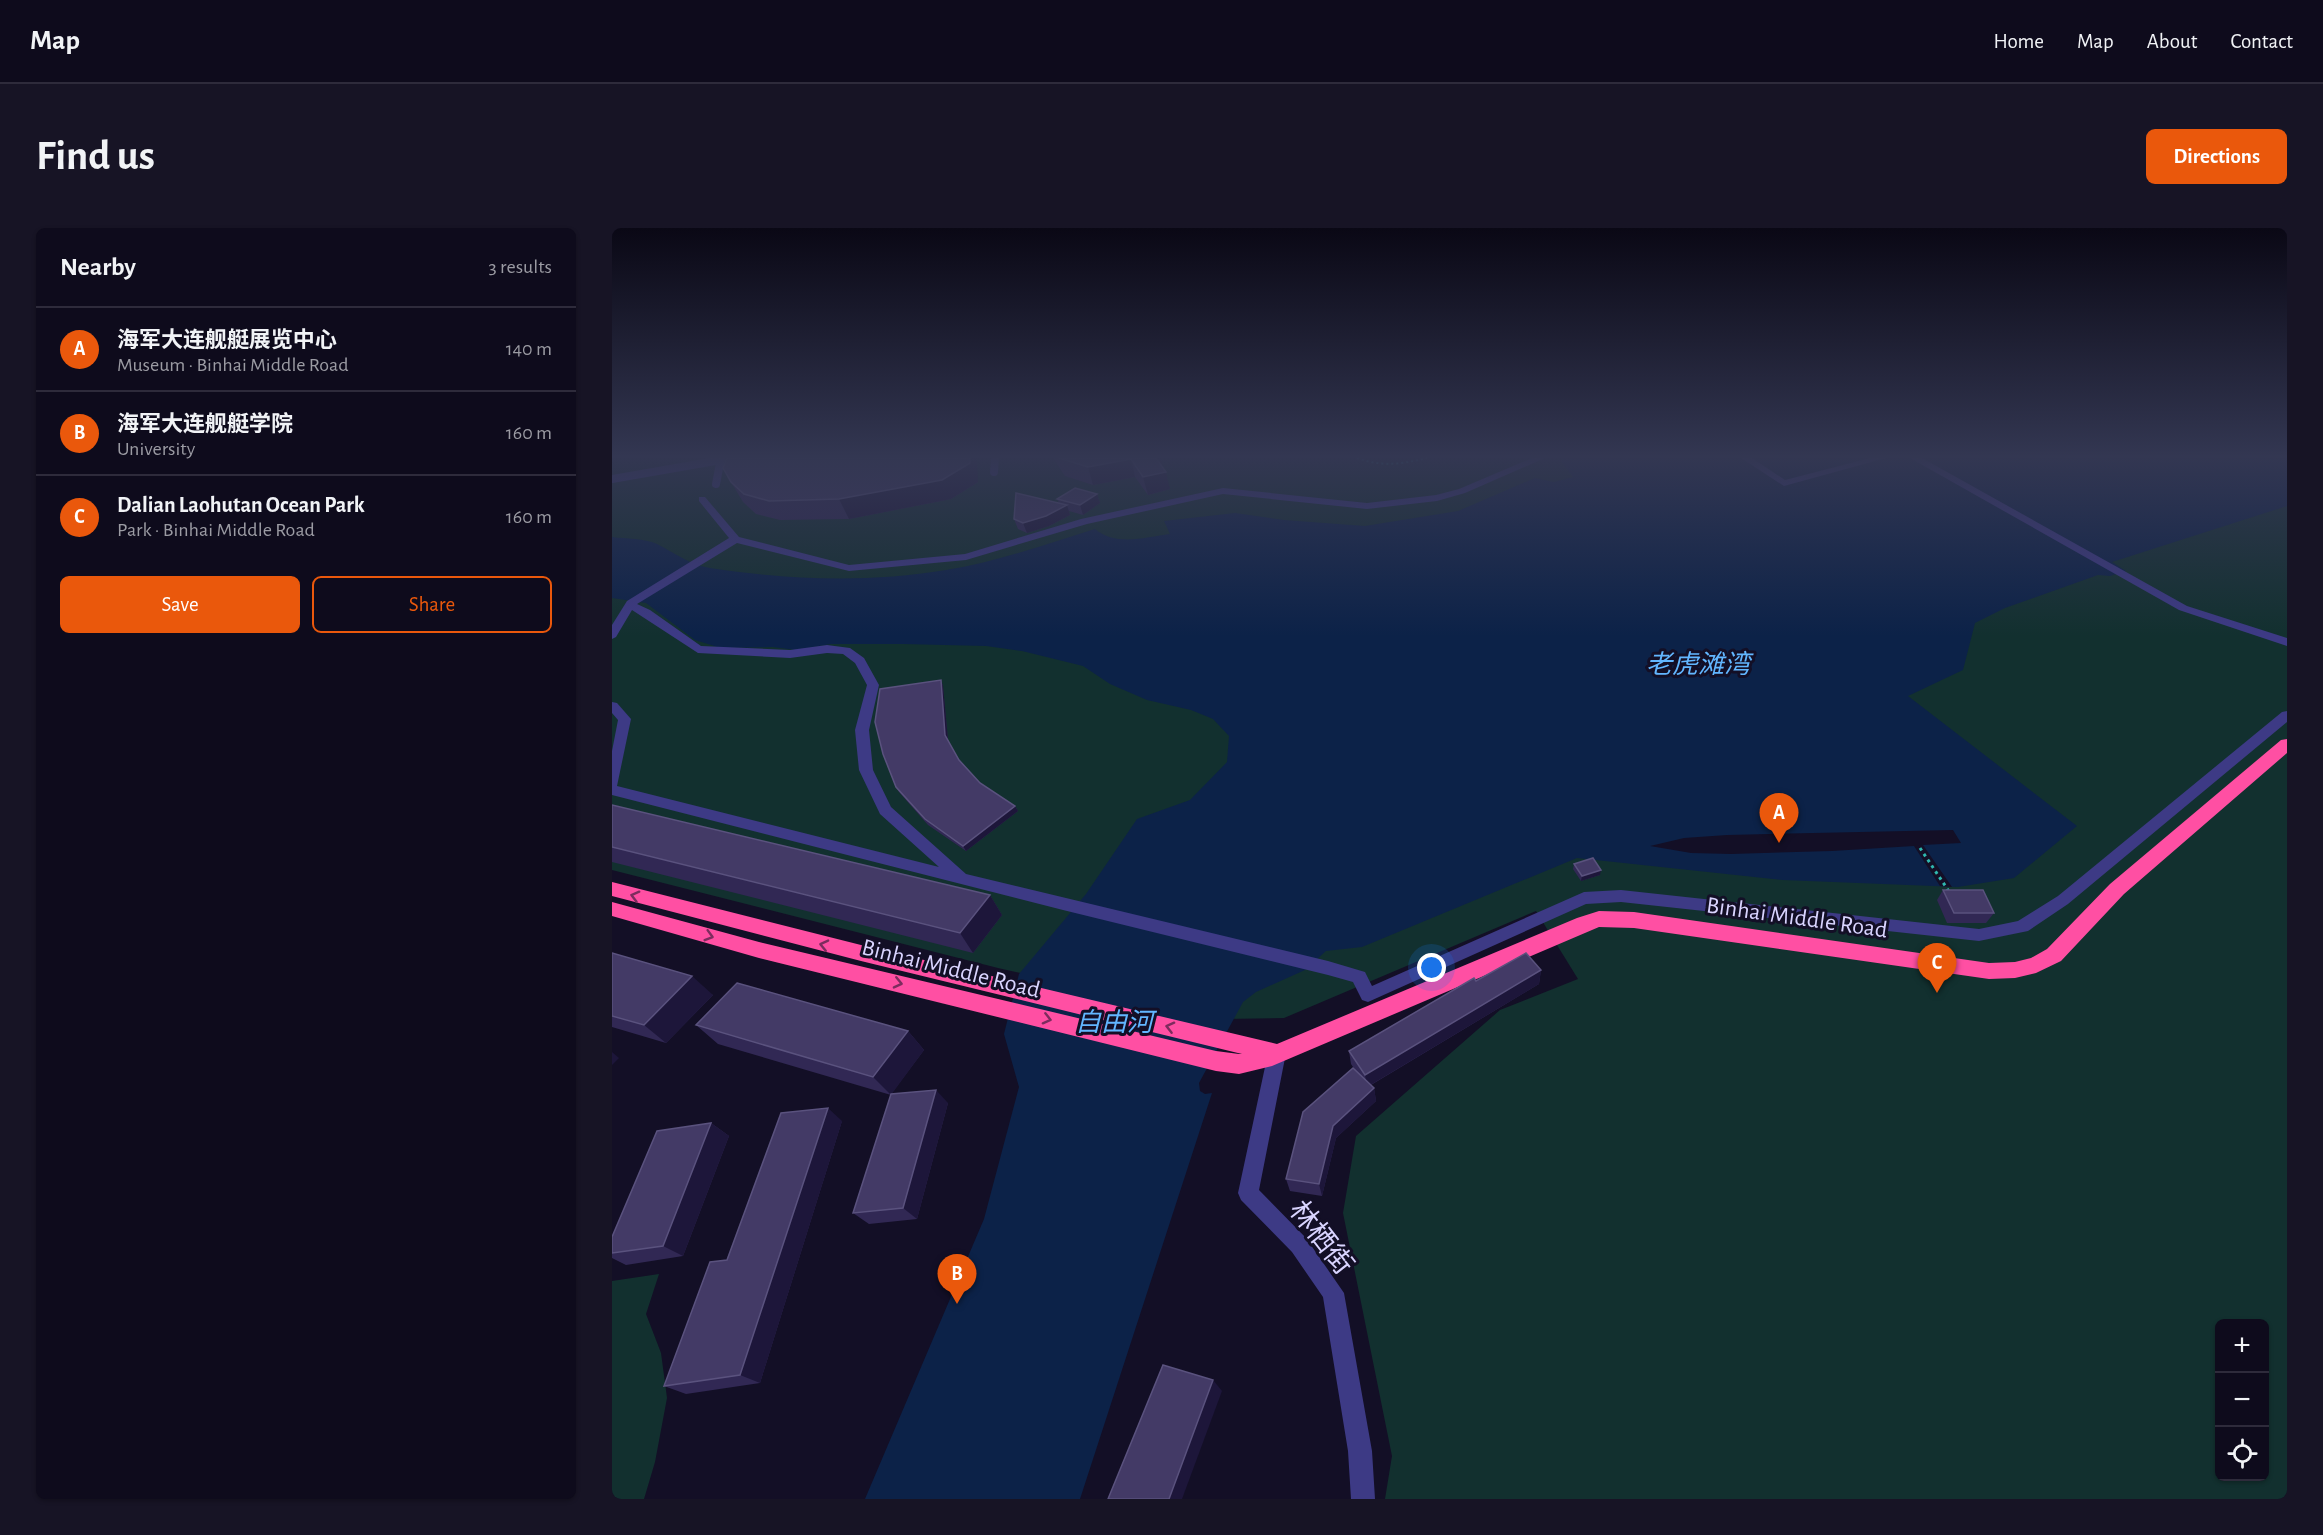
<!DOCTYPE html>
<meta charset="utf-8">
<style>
body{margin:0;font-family:"Alegreya Sans","Noto Sans SC",sans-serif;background:#171425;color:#f1f3f6}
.controls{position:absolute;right:18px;bottom:18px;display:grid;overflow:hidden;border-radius:9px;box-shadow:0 2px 4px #0004}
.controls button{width:54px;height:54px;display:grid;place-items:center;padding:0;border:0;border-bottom:2px solid #2e2b3b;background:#0e0b1c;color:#f1f3f6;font:30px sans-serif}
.you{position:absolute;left:820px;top:740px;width:21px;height:21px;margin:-15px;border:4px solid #fff;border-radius:50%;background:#1a73e8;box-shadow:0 0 0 9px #1a73e833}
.badge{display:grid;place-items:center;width:39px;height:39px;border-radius:50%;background:#ea580c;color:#fff;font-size:20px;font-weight:700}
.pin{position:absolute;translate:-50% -50px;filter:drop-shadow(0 2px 3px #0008)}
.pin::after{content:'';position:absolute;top:32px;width:21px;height:18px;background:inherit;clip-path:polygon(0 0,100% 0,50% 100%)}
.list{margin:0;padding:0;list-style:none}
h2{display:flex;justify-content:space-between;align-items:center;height:78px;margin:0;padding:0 24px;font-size:26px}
h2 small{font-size:20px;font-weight:400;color:#9b9ba3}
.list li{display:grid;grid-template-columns:39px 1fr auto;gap:18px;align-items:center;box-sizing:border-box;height:84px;padding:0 24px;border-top:2px solid #2e2b3b}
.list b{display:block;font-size:22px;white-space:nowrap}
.list p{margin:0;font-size:20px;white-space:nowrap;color:#9b9ba3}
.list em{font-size:20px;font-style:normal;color:#9b9ba3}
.actions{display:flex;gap:12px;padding:18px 24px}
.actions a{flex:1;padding:14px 0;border:2px solid #ea580c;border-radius:9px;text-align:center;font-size:21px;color:#ea580c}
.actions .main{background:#ea580c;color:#fff}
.icon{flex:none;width:33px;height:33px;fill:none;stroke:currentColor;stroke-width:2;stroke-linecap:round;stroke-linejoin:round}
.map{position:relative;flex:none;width:1675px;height:1271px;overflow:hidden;border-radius:9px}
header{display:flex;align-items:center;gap:36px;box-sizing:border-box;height:84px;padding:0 30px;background:#0e0b1c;border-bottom:2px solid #2e2b3b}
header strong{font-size:28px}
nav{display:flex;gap:33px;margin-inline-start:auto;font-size:21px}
.intro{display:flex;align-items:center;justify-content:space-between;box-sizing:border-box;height:144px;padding:0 36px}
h1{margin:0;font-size:42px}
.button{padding:15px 27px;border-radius:9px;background:#ea580c;color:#fff;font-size:21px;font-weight:700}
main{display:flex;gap:36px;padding:0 36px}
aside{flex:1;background:#0e0b1c;border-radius:9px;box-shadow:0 2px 4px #0004}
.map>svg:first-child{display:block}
.green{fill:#12302f;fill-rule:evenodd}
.water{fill:#0c2248}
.pier{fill:#130f26}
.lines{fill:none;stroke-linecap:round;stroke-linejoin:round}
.path-far1{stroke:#2fb8b0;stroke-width:2;stroke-dasharray:2 3;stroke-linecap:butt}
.path{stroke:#2fb8b0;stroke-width:3;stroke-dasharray:3 4;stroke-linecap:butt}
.lane{stroke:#3d3a85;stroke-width:8}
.street{fill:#3d3a85;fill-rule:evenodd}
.highway{fill:#ff4fa3;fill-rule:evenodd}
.wall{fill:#312854}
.shaded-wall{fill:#1d163a}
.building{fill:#433a66;stroke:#5a527e;stroke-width:1.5}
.oneway{stroke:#7d2c5e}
.labels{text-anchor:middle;stroke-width:6;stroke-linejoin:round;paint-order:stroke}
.street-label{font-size:24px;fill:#d9d4ff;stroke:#130f26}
.water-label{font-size:26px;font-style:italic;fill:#62b6ff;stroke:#130f26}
.near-street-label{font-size:28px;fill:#d9d4ff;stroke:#130f26}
</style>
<header>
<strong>Map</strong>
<nav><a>Home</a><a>Map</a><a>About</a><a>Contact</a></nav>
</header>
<div class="intro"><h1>Find us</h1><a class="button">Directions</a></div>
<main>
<aside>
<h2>Nearby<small>3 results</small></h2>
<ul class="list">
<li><span class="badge">A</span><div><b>海军大连舰艇展览中心</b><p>Museum · Binhai Middle Road</p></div><em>140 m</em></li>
<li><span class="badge">B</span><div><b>海军大连舰艇学院</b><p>University</p></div><em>160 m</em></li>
<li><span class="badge">C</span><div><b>Dalian Laohutan Ocean Park</b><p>Park · Binhai Middle Road</p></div><em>160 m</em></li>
</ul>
<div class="actions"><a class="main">Save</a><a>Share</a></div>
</aside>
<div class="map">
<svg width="1675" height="1271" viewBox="0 0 1675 1271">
<rect width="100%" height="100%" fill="#130f26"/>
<g class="green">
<path d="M 0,230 L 1675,230 L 1675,1271 L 773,1271 L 780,1228 L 731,985 L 744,908 L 888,782 L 966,751 L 924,683 L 672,790 L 610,791 L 386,740 L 0,642 ZM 1608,1096 L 1652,1096 L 1652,1248 L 1608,1248 Z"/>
<polygon points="47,1046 34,1086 49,1125 55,1170 43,1234 32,1271 0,1271 0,1053"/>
</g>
<path class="water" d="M 952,230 L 1675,230 L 1675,278 L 1500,334 L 1514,343 L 1498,348 L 1486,347 L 1393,380 L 1363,395 L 1351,442 L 1296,468 L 1465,598 L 1402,650 L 1346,659 L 1171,652 L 965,630 L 750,719 L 714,723 L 693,742 L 644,764 L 631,774 L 587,855 L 588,863 L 593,866 L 600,865 L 468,1271 L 253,1271 L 372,991 L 407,859 L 392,806 L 407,746 L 474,666 L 525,591 L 578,572 L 615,534 L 617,508 L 601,491 L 579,482 L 535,472 L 498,456 L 471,438 L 410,423 L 374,418 L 291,416 L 219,416 L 184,422 L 161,419 L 109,420 L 83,412 L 34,375 L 0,370 L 0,309 C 14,311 32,310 45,316 C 63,325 78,337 98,340 C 176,352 256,355 334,342 C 385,334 434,316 483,301 C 504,319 534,309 558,306 L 552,293 L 623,285 L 672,292 L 753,298 L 846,283 L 923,250 L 942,254 L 961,249 L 950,234 Z"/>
<polygon class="pier" points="1341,602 1349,615 1311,617 1340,659 1328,658 1302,618 1220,623 1119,626 1079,625 1038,618 1072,610 1115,607"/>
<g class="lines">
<path class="path-far1" d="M 745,230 C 769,239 791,236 815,230"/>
<polyline class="path" points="1308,620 1338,665"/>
<g class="lane">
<polyline points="382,244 383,230"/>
<polyline points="0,251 109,232"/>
<polyline points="104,256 109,230"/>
</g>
<g class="street">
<polygon points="920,230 933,230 853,265 825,273 755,281 611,266 475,296 354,332 237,343 125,315 25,376 38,382 89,418 178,422 215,417 238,420 252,430 267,457 257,502 261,542 279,579 354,646 716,733 753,744 760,758 972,664 1009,662 1367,701 1406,693 1446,668 1670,484 1675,483 1675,494 1456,676 1416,703 1367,713 1009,674 974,676 756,774 750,772 741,754 716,747 451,682 0,567 0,523 6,492 0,485 0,474 5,475 19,491 5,558 327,639 268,586 247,542 243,502 255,457 243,435 231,426 215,425 178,430 86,425 20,382 4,409 0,411 0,397 15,373 117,310 87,273 87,269 93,269 127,309 237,337 353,326 469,291 611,260 755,275 824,267 847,261"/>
<polygon points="1129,230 1140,230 1173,252 1258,230 1274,230 1172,258"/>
<polygon points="1298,230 1310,230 1575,378 1675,410 1675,418 1567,382"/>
<polygon points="665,817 671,819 674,825 647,962 694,1010 732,1065 760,1223 763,1271 739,1271 736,1223 711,1069 680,1024 629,972 626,965 656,825 659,819"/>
</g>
<polygon class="highway" points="1675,511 1675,525 1512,666 1449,733 1424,745 1403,750 1377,751 1022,700 987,699 660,838 627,846 604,843 147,730 0,688 0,674 147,714 604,823 627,826 630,826 249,733 0,668 0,654 249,717 665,816 965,690 987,683 1022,684 1377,735 1403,734 1419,730 1435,721 1498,656 1669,512"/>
</g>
<g class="wall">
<polygon points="441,230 549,230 550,235 549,236 558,261 536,267 523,249 481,257 453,248"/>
<polygon points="119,254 366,254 339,271 237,291 168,292 144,286 131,274"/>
<polygon points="485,266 488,275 471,287 457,283 458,287 437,298 415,305 406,301 402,291 447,275 445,271"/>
<polygon points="329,452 331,458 336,512 347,532 368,555 403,578 406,583 354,623 316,597 287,564 284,559"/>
<polygon points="0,577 378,667 390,687 361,725 0,634"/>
<polygon points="962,636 988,647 969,653 961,641"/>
<polygon points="1331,662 1382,685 1374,695 1335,695 1325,672"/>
<polygon points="0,725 101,767 54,815 0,799"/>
<polygon points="929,742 927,756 759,857 762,860 764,873 724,910 710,968 678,963 674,951 743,842 739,836 737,823 864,753"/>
<polygon points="84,797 296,803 312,822 279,866 336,875 305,991 257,996 241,985 279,867 106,816"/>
<polygon points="230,893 148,1155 74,1166 52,1158 115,1032"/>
<polygon points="99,895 117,908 71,1028 14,1037 0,1030 0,1009"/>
</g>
<g class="shaded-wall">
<polygon points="358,230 365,230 366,254 339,271 237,291 227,271"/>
<polygon points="541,230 549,230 550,235 544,241"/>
<polygon points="519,231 523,249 481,257 476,239"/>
<polygon points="554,244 558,261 536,267 531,249"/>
<polygon points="485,266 488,275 471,287 468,277"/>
<polygon points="455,277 458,287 437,298 415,305 411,295"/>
<polygon points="329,452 331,458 336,512 333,507"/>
<polygon points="403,578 406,583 354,623 351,618"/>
<polygon points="989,642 988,647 969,653 970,648"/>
<polygon points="378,667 390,687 361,725 348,705"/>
<polygon points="929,742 927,756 755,859 753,847"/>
<polygon points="80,748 101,767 54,815 32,797"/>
<polygon points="296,803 312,822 279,867 261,849"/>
<polygon points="0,824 7,830 0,837"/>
<polygon points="762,860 764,873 724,910 710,968 707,956 721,898"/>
<polygon points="324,862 336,875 305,991 291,980"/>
<polygon points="216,880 230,893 148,1155 128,1147"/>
<polygon points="99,895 117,908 71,1028 51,1018"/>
<polygon points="601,1152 610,1163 570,1271 557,1271"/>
</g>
<g class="building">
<polygon points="115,230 358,230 358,235 330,252 227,271 157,273 132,266 119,254 111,240"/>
<polygon points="447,230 544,230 554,244 531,249 519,231 476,239"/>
<polygon points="463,260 485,266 468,277 445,271"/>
<polygon points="404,265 455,277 434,288 411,295 402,291"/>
<polygon points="329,452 333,507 347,532 368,555 403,578 351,618 313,591 284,559 271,526 263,494 268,461"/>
<polygon points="0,577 378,667 348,705 0,619"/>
<polygon points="981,630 989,642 970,648 962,636"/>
<polygon points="1331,662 1371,662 1382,685 1342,685"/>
<polygon points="0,725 80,748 32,797 0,788"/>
<polygon points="914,725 929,742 753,847 737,823 862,750 864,753"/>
<polygon points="125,755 296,803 261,849 84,797"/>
<polygon points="741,840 762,860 721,898 707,956 674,951 691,884"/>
<polygon points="324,862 291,980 241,985 279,866"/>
<polygon points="216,880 128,1147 52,1158 98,1034 115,1032 169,885"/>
<polygon points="99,895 51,1018 0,1025 0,1009 45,903"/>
<polygon points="551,1137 601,1152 557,1271 496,1271"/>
</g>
<defs><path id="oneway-chevron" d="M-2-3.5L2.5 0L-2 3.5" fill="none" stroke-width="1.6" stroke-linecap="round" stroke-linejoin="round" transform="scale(1.5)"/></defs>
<g class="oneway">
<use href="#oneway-chevron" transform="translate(23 668) rotate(-165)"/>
<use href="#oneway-chevron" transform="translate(97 708) rotate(16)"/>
<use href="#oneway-chevron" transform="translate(212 717) rotate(-167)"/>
<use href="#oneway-chevron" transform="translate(286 755) rotate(13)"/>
<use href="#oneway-chevron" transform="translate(435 791) rotate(14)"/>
<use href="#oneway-chevron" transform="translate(558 799) rotate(-166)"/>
</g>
<linearGradient id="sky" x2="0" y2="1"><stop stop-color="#0a0815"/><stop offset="0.56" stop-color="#333752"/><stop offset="1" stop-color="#333752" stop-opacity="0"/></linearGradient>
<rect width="1675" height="408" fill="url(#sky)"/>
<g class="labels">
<g class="street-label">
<text transform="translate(1185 689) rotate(8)" y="8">Binhai Middle Road</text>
<text transform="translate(339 740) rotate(14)" y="8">Binhai Middle Road</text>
</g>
<g class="water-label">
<text x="1086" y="445">老虎滩湾</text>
<text x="502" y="803">自由河</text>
</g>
<g class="near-street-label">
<text transform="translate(710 1009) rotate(52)" y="10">林栖街</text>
</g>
</g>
</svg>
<div class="controls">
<button>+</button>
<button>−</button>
<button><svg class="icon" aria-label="locate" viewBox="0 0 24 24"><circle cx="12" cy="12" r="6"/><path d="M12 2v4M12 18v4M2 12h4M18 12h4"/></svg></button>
</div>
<div class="you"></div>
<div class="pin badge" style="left:1167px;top:615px">A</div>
<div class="pin badge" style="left:345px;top:1076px">B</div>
<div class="pin badge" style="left:1325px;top:765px">C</div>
</div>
</main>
